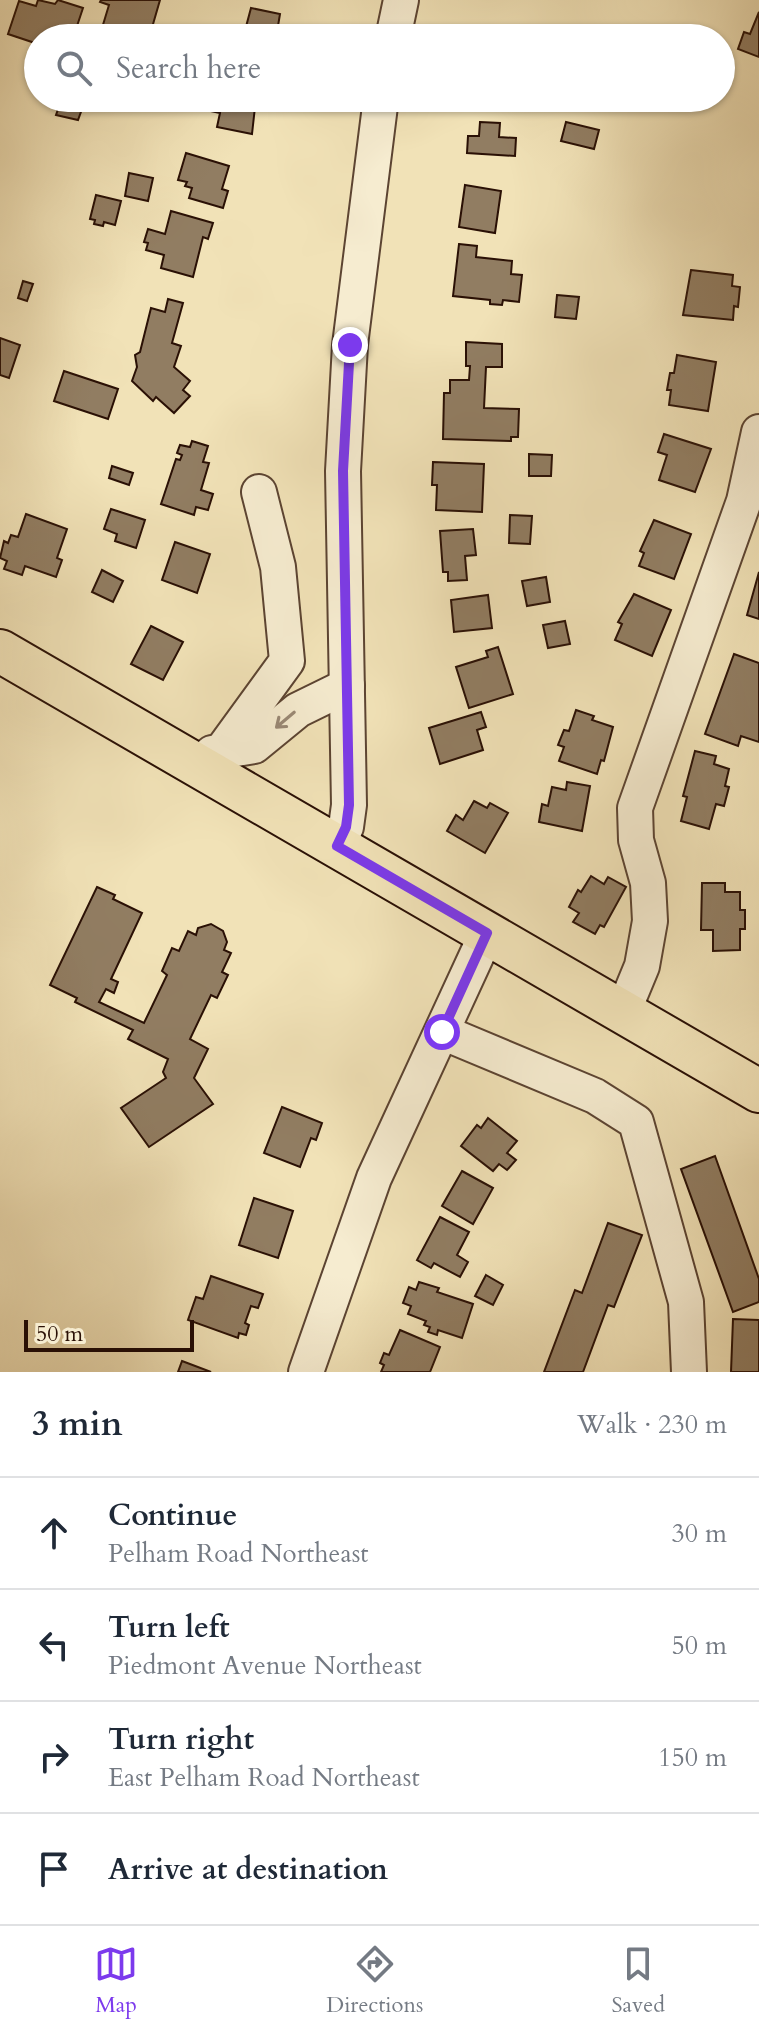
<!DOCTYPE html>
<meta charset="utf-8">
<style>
body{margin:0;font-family:Cardo,serif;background:#f2f2f3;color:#1f2937}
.scale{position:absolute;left:24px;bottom:20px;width:170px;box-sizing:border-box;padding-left:8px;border:4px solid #2a1005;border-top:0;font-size:22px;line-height:28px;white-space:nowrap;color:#2a1005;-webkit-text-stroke:6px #f6ecd0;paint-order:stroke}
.stop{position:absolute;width:24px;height:24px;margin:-18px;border:6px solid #7c3aed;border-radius:50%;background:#fff}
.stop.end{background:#7c3aed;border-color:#fff;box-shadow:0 2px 8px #0008}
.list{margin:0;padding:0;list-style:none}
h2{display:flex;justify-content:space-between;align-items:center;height:104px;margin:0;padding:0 32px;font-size:34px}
h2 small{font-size:26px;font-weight:400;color:#747a83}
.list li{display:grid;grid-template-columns:52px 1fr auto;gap:24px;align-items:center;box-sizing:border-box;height:112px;padding:0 32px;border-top:2px solid #e0e1e3}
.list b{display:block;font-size:30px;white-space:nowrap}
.list p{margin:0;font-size:26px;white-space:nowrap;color:#747a83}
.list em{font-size:26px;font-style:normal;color:#747a83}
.icon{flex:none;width:44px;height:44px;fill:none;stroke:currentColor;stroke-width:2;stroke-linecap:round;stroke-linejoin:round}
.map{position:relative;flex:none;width:759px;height:1372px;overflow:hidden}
.search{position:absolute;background:#fff;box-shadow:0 2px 6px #0004;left:24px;right:24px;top:24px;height:88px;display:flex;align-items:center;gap:20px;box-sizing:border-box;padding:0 28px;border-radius:44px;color:#747a83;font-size:30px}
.sheet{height:552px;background:#fff}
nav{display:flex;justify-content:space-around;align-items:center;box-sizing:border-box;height:112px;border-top:2px solid #e0e1e3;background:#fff;font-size:22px;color:#747a83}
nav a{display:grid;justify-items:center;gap:4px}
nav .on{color:#7c3aed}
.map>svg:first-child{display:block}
.building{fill:#917d62;stroke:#2a1005;stroke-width:2}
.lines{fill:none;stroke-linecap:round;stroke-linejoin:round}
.minor-casing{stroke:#5c4432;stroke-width:38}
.major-casing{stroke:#2a1005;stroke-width:46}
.minor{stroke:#f6ecd0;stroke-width:34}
.major{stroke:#f1e2b7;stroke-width:42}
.oneway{stroke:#9a8975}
.route{stroke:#7c3aed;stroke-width:10}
</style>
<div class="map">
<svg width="759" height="1372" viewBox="0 0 759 1372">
<rect width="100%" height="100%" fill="#f1e2b7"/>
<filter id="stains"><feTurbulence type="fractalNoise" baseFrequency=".0025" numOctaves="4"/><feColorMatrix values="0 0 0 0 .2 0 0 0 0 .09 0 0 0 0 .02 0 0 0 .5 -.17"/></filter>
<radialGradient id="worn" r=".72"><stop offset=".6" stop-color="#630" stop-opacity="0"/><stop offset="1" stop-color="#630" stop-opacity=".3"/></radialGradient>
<g class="building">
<polygon points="38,0 55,4 58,0 83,8 73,38 38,38 38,44 8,34 19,1 36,6"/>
<polygon points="101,0 160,0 149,38 99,38 109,5 100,2"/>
<polygon points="251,8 280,14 276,38 243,38"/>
<polygon points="759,12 759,57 738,49 744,32 750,34"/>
<polygon points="62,98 86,98 78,120 56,115"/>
<polygon points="204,98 256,98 252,134 217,127 220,113 201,109"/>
<polygon points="480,122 500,123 499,137 516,138 515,156 467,153 468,136 479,136"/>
<polygon points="566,122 599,130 594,149 561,141"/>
<polygon points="186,153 229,166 222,189 228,191 223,208 189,198 192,188 185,186 187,182 178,180"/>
<polygon points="129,173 153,178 148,201 125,196"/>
<polygon points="465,185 501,191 495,233 459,227"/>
<polygon points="96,195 121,201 115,225 104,222 103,226 94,224 95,220 90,219"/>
<polygon points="171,211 213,223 208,239 203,237 193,277 161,268 164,255 146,250 148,243 144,242 148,229 165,234"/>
<polygon points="459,244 477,246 476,257 512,261 511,274 522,275 519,302 503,300 502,305 490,304 490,300 453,296"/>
<polygon points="691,270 733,275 732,286 740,287 738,307 734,306 733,320 683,315"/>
<polygon points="23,281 33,284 27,301 18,298"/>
<polygon points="557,295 579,297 576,319 555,317"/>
<polygon points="168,299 183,303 172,343 181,346 174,367 190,381 183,390 190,396 174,413 156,397 153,401 132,381 137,367 135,355 140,352 151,308 165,312"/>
<polygon points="0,338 20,345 9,378 0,375"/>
<polygon points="466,342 502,344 502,367 486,367 484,408 519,409 518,437 511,437 511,441 443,439 444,393 450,393 450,380 469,380 470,366 466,366"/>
<polygon points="677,355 716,362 708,411 669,405 671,390 667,390 670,373 674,373"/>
<polygon points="64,371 118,389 108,419 54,401"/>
<polygon points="664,434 711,449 695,492 659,480 667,455 658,452"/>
<polygon points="192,441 208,446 203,462 209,463 201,490 213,494 208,510 196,507 194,515 161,504 176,459 180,460 182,455 177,453 180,445 190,447"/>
<polygon points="529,454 552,455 551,476 529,476"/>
<polygon points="433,462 484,464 482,512 436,510 437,485 432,485"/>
<polygon points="112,466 133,473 129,485 109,478"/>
<polygon points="111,509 145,520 136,548 115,541 117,534 104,529"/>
<polygon points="26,514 67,529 57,558 62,560 56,577 25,566 22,575 4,569 7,561 0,558 4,541 8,543 11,535 18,537"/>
<polygon points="510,515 532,516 530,544 509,543"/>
<polygon points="654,520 691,534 674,579 639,566 644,553 640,551"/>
<polygon points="473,529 476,555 465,556 467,580 448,581 448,572 443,572 440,531"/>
<polygon points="175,542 210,554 197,593 162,580"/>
<polygon points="102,570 123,581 113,602 92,592"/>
<polygon points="759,572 759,619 747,615"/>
<polygon points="546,577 550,602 527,606 522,581"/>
<polygon points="634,594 671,610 652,656 615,640 622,624 618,622"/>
<polygon points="488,595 492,628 454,632 451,600"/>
<polygon points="565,621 570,644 548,648 543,625"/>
<polygon points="151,626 183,642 163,680 131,664"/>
<polygon points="498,647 513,694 469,708 456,667 488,657 486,651"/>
<polygon points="734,654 759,663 759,742 741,736 738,746 705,734"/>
<polygon points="576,710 594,716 592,720 613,727 604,761 601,760 597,774 559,761 564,747 558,745 564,730 569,731"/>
<polygon points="481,712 486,727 477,730 483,750 440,764 429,728"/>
<polygon points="695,751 716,756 714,764 729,769 725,786 729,787 724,806 716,804 709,829 681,821 687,797 683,796"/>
<polygon points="567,782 590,786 582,831 539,822 542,804 548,806 552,787 566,790"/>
<polygon points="474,801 487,808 490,803 508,813 485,853 447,831 456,815 463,820"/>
<polygon points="591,876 604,884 608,877 626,887 604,927 600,925 595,934 573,922 579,913 569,907 578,890 581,892"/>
<polygon points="702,883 725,883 725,892 740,892 740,910 745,910 745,929 740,929 740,950 713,951 713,930 701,930"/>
<polygon points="97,887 115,895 113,899 142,913 111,979 118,982 114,993 106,989 99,1002 144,1023 167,975 162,971 172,948 179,951 188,931 196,935 198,928 211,924 223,931 227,942 224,950 231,953 222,972 228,975 217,998 211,995 190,1039 208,1049 194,1078 213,1104 149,1147 121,1108 166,1078 163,1072 168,1059 128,1039 133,1030 75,1002 77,998 50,985"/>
<polygon points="282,1107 322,1123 316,1140 311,1138 300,1167 264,1153"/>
<polygon points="488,1118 517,1141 507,1153 516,1160 507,1170 499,1164 493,1171 461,1146 477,1125 481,1128"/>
<polygon points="715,1156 759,1279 759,1302 733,1312 681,1169"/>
<polygon points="462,1171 493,1188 473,1224 442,1206"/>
<polygon points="254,1198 293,1211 278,1258 239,1245"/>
<polygon points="440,1217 469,1232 457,1255 468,1262 460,1277 434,1263 431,1268 417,1260"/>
<polygon points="608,1223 642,1235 614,1307 608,1305 583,1372 544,1372 575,1290 582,1293"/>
<polygon points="486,1275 503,1285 493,1305 475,1296"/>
<polygon points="211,1276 263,1294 258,1308 251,1306 245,1323 249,1325 246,1335 239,1333 238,1338 188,1320 196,1297 203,1299"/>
<polygon points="419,1282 439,1288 437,1292 473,1304 462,1338 438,1330 437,1335 428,1332 430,1327 424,1325 426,1321 408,1314 411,1306 403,1303 409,1287 416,1290"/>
<polygon points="733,1319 759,1320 759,1372 731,1372"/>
<polygon points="400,1330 440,1347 430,1372 381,1372 384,1365 380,1363 384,1353 389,1355"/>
<polygon points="182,1361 211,1372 178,1372"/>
</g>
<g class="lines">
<g class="minor-casing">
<g id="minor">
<polyline points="393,38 401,0"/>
<polyline points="223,749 287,661 278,567 259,492"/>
<polyline points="212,753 254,746 298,710 347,686"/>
<polyline points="337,846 346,827 349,805 343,471 350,345 381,98"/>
<polyline points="623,1012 642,966 650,921 648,883 636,840 635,808 744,501 759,432"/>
<polyline points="442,1032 595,1096 636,1122 686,1302 689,1372"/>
<polyline points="306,1372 374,1178 487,933"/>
</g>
</g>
<g class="major-casing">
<polyline id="major" points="0,651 759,1091"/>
</g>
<use href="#minor" class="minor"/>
<use href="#major" class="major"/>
</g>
<defs><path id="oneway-shaft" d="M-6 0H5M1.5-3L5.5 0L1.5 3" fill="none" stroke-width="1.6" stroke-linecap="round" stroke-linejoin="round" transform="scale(2)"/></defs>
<use class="oneway" href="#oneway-shaft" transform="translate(285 720) rotate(140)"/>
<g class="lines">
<polyline class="route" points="350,345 343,471 349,805 346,827 337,846 487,933 442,1032"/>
</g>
<rect width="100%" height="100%" filter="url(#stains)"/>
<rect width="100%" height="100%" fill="url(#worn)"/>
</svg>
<div class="scale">50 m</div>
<div class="stop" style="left:442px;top:1032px"></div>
<div class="stop end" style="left:350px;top:345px"></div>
<div class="search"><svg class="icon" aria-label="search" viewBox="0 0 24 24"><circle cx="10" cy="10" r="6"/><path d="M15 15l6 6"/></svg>Search here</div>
</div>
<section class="sheet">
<h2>3 min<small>Walk · 230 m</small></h2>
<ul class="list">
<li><svg class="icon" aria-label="ahead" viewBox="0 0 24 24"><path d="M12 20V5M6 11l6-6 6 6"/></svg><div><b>Continue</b><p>Pelham Road Northeast</p></div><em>30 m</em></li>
<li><svg class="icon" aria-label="left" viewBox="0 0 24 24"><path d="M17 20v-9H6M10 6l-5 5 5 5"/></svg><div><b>Turn left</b><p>Piedmont Avenue Northeast</p></div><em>50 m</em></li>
<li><svg class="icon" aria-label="right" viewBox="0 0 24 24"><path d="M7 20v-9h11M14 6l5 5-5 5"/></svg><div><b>Turn right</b><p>East Pelham Road Northeast</p></div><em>150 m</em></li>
<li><svg class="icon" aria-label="arrive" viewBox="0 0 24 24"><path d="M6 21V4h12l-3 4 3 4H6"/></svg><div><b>Arrive at destination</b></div></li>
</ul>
</section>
<nav>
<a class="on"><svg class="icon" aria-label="map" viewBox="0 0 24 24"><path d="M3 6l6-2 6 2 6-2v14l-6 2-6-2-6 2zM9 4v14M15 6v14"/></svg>Map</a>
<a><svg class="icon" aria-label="directions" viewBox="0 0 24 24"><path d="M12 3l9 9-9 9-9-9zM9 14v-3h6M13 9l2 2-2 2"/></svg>Directions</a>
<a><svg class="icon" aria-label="saved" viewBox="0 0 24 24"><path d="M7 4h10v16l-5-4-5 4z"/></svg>Saved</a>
</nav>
